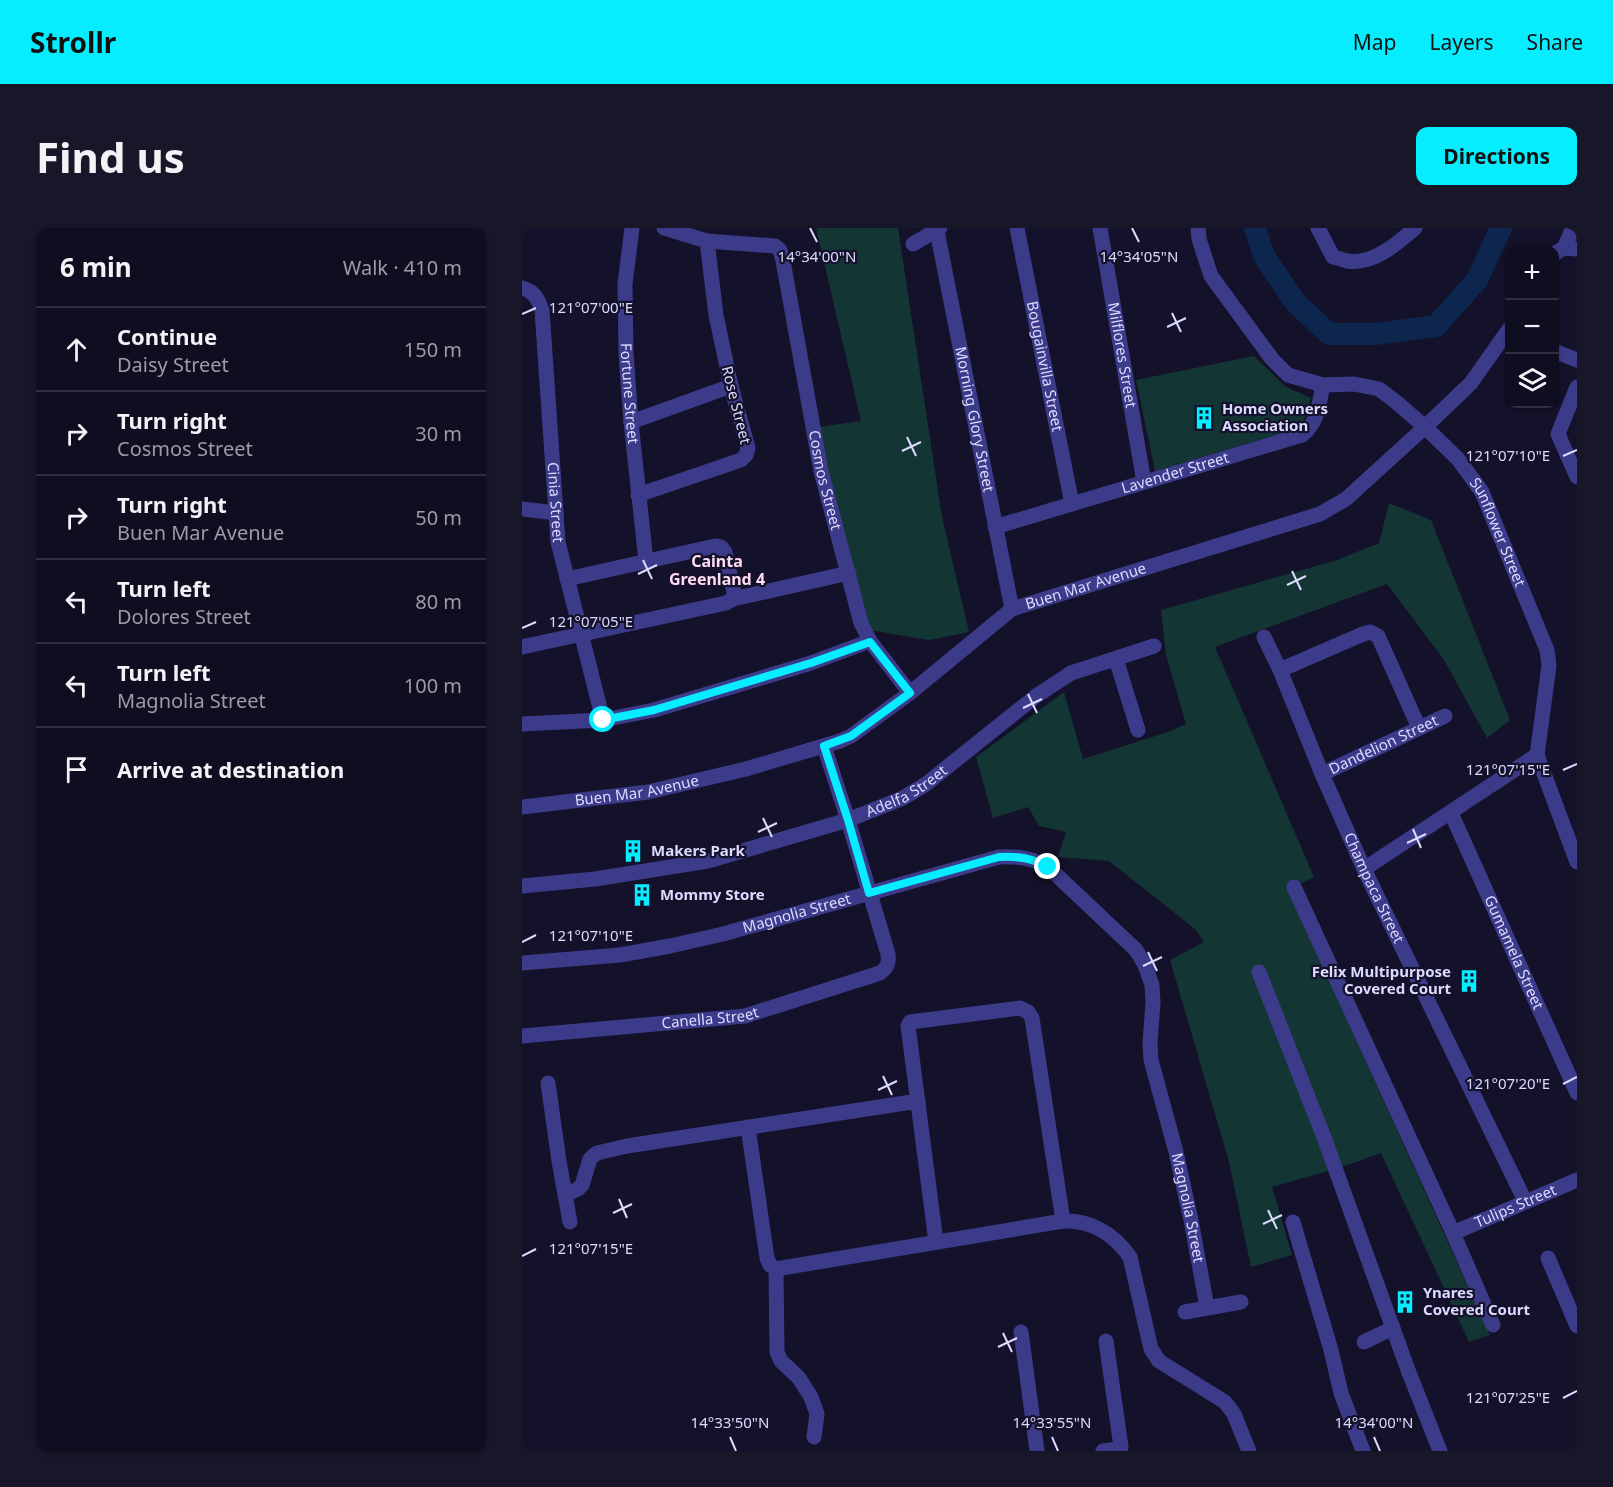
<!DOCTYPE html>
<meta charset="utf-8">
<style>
body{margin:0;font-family:"Noto Sans",sans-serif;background:#181629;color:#f1f3f6}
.controls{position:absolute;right:18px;top:18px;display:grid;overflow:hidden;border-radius:12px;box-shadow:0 2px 4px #0004}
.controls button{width:54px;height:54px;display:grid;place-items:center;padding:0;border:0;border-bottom:2px solid #2f2d3e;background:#0f0d20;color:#f1f3f6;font:30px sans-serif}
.stop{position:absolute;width:18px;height:18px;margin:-14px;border:4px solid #06edff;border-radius:50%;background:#fff}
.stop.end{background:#06edff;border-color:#fff;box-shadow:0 2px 6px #0008}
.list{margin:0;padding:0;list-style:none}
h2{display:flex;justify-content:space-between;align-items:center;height:78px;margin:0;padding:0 24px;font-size:26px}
h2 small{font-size:20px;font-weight:400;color:#9b9ca5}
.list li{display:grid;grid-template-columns:39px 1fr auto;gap:18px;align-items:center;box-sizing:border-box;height:84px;padding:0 24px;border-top:2px solid #2f2d3e}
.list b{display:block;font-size:22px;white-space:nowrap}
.list p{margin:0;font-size:20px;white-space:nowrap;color:#9b9ca5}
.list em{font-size:20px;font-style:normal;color:#9b9ca5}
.icon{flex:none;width:33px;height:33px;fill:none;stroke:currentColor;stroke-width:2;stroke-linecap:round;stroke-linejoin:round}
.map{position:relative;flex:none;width:1055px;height:1223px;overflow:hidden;border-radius:12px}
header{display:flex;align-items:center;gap:36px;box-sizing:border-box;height:84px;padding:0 30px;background:#06edff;color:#111}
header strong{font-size:28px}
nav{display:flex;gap:33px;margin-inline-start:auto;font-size:21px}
.intro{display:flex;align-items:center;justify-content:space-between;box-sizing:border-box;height:144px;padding:0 36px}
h1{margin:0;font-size:42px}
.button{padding:15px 27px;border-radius:12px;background:#06edff;color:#111;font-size:21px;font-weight:700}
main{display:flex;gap:36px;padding:0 36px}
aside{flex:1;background:#0f0d20;border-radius:12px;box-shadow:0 2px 4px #0004}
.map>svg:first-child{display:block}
.green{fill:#133533}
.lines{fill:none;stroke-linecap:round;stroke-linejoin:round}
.river{stroke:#0c264e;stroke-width:22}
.minor{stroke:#3c3b8a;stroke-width:15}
.route{stroke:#06edff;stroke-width:8}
.ticks{fill:none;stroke:#dddaff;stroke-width:2}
.labels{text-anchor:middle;stroke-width:4.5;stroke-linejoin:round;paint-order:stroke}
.street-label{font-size:15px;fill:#dddaff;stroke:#14112a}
.poi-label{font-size:15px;font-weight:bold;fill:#dddaff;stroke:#14112a;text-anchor:start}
.neighbourhood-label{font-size:16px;font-weight:bold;fill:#ffdcf3;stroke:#14112a}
.ticks-label{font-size:15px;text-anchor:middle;fill:#dddaff;stroke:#14112a;stroke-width:4.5;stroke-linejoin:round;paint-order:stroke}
</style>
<header>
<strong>Strollr</strong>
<nav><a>Map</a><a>Layers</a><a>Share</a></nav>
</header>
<div class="intro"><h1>Find us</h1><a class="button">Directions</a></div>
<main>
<aside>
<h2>6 min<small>Walk · 410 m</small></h2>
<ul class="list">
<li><svg class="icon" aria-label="ahead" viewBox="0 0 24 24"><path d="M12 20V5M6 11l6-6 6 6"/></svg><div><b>Continue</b><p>Daisy Street</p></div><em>150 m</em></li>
<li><svg class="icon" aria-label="right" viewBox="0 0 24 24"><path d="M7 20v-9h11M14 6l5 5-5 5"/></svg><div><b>Turn right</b><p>Cosmos Street</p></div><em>30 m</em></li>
<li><svg class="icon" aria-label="right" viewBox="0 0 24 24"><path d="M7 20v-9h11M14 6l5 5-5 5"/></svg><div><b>Turn right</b><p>Buen Mar Avenue</p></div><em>50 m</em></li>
<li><svg class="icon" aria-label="left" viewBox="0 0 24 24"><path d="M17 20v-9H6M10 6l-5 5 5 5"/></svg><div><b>Turn left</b><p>Dolores Street</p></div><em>80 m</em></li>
<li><svg class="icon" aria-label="left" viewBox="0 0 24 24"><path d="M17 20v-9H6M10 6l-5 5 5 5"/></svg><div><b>Turn left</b><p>Magnolia Street</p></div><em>100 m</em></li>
<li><svg class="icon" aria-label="arrive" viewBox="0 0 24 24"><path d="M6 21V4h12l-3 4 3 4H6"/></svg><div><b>Arrive at destination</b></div></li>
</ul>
</aside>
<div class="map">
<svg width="1055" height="1223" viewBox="0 0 1055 1223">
<rect width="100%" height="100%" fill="#14112a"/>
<g class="green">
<polygon points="294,0 376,0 420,289 447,404 407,412 347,402 305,244 296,199 339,193"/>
<polygon points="732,128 764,159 789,170 781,196 777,200 633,243 614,152"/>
<polygon points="867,275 909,292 988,492 965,510 922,432 865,356 693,419 792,649 766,662 968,1107 947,1114 859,925 817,940 750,959 770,1027 729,1039 707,934 648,732 682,714 673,701 587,633 536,629 544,604 517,598 506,579 471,590 454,529 542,464 561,531 646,504 664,496 644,427 639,382 815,332 857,315"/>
</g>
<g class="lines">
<polyline class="river" points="733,0 742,28 773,74 807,106 853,106 914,98 955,52 979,0"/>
<g class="minor">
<path id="s1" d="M 110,0 L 103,56 L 104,125 L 109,194 L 124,333"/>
<path id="s2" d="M 142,0 L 185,13 L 253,18 L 258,22 L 261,33 L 299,243 L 339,395 L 348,413 L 388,465"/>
<path id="s3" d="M 495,0 L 550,276"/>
<path id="s4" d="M 578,0 L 622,254"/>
<path id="s5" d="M 676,0 L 677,11 L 689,48 L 750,131 L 766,147 L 801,157 L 832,156 L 857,161 L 873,173 L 903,199 L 936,231 L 960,264 L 1025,422 L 1027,438 L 1015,527 L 1055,634"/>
<path d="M 796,0 L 811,29 C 816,30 821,32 825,33 C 851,37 875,16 893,0"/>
<path id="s6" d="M 415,3 L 490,381"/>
<polyline points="391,16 418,0"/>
<polyline points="1042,20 1051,0"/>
<polyline points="1032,26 1042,20 1055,21"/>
<path id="s7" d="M 0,60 C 12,63 16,71 20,82 L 36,314 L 81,492"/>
<polyline points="1032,123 1055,132"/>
<polyline points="1055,159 1036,206 1055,249"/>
<polyline points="109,194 209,158"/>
<polyline points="116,267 219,232 224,227 226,220 209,158 194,87 185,13"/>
<polyline points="0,281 34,285"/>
<path id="s8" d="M 473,299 L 780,207 C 796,195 797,175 801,157"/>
<polyline points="45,351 193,318 199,319 203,324 212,364 211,371"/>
<path id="s9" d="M 742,409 L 758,442 L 800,546 L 842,641 L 1003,973"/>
<polyline points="0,419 204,375 211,371 327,345"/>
<polyline points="594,431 616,502"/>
<polyline points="758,442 841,406 848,404 856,408 897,500"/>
<polyline points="0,496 81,492 132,482 289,435 348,413"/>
<path id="s10" d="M 800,546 L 923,488"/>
<path id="s11" d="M 0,579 L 126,564 L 224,541 L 318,513 L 329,508 L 388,465 L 490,381 L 798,286 L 824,271 L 903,199 L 949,155 L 987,101"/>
<path id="s12" d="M 929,585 L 1055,865"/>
<polyline points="842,641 1015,527"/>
<path id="s13" d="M 0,658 L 73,651 L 186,633 L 326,592 L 381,570 L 404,556 L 514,468 L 549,445 L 632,418"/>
<polyline points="772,659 931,1005 971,1097"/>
<path id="s14" d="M 0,735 L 98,727 L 148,718 L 201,706 L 477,629 C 496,628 510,630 526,639 L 614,722 L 623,737 L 630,757 L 631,774 L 628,815 L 629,832 L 654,924 L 669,992 L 685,1079"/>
<polyline points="737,744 803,912 886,1142 918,1223"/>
<path id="s15" d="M 0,808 L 223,788 L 358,745 C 366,739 367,735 366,726 L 326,592 L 302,518"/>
<polyline points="26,855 37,933 48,994"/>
<path d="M 226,899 L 245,1030 L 248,1037 L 254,1041 L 541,993 C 569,992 592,1006 608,1029 L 629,1121 L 637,1133 L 703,1174 L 712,1186 L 727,1223"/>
<polyline points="43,967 56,961 60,957 68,931 71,928 75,925 105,918 396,873"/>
<polyline points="771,994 809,1122 819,1165 841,1223"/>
<path id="s16" d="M 931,1005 L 1055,952"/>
<polyline points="414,1014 386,798 388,794 498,780 506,784 510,790 541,993"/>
<polyline points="1026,1030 1055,1098"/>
<polyline points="254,1041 255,1124 259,1133 277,1150 289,1169 295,1186 292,1209"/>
<polyline points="663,1084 719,1074"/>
<polyline points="499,1104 515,1223"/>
<polyline points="842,1114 871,1100"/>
<polyline points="581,1223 597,1221 599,1219 584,1113"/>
</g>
</g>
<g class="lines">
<path class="route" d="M 81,492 L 132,482 L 289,435 L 348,414 L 388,465 L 329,508 L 302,518 L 326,592 L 347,665 L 477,629 C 496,628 510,630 526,639"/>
</g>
<path class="ticks" d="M 288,0 L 295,14M 610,0 L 617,14M 650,85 L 659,104M 0,86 L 14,80M 645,99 L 664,90M 385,209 L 394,228M 380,223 L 399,214M 1041,228 L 1055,222M 121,332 L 130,351M 770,343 L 779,362M 116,346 L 135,337M 765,357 L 784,348M 0,400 L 14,394M 506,466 L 515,485M 501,480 L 520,471M 1041,542 L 1055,536M 241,590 L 250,609M 891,601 L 899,620M 236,604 L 255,595M 885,615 L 904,606M 0,714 L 14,707M 626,724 L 635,743M 621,738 L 640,729M 361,848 L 370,867M 1041,856 L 1055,849M 356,862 L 375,853M 97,971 L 105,990M 746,982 L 755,1001M 91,985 L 110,976M 741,996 L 760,987M 0,1028 L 14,1021M 481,1105 L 490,1124M 476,1119 L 495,1110M 1041,1170 L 1055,1163M 208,1209 L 214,1223M 530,1209 L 536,1223M 852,1209 L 858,1223"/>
<defs>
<g id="building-bare" transform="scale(1.8)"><path d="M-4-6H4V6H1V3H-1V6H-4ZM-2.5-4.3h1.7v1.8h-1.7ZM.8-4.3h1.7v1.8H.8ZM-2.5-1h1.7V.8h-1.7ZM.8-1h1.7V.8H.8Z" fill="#06edff" stroke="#14112a" stroke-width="2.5" paint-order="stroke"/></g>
</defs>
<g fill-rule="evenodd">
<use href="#building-bare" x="682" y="190"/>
<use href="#building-bare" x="111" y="623"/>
<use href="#building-bare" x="120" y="667"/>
<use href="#building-bare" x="947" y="753"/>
<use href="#building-bare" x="883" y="1074"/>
</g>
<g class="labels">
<g class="street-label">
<text dy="5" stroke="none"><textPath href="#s4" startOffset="129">Milflores Street</textPath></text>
<text dy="5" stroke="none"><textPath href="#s3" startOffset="141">Bougainvilla Street</textPath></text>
<text dy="5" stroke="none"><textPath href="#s1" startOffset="166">Fortune Street</textPath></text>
<text transform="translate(214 177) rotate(76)" y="5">Rose Street</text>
<text dy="5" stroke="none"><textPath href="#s6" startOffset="192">Morning Glory Street</textPath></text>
<text dy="5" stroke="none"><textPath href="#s8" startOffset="188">Lavender Street</textPath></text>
<text dy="5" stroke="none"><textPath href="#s2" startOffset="354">Cosmos Street</textPath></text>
<text dy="5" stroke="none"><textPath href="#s7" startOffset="224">Cinia Street</textPath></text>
<text dy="5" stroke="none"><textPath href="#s5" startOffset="458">Sunflower Street</textPath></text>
<text dy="5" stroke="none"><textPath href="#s11" startOffset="620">Buen Mar Avenue</textPath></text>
<text dy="5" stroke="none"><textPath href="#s10" startOffset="68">Dandelion Street</textPath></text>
<text dy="5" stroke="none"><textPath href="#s11" startOffset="116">Buen Mar Avenue</textPath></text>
<text dy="5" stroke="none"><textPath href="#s13" startOffset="399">Adelfa Street</textPath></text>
<text dy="5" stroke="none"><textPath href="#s9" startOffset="274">Champaca Street</textPath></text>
<text dy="5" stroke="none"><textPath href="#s14" startOffset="280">Magnolia Street</textPath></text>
<text dy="5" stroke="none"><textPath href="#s12" startOffset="153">Gumamela Street</textPath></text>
<text dy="5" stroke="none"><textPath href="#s15" startOffset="189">Canella Street</textPath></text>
<text dy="5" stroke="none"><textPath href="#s16" startOffset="68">Tulips Street</textPath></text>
<text dy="5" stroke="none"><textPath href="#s14" startOffset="928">Magnolia Street</textPath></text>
</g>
<g class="poi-label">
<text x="700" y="186">Home Owners<tspan x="700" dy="17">Association</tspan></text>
<text x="129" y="628">Makers Park</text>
<text x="138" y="672">Mommy Store</text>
<text x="929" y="749" text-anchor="end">Felix Multipurpose<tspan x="929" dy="17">Covered Court</tspan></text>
<text x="901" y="1070">Ynares<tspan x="901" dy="17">Covered Court</tspan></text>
</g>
<g class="neighbourhood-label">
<text x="195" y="339">Cainta<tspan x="195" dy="18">Greenland 4</tspan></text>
</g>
</g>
<g class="ticks-label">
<text x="295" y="34">14°34'00"N</text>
<text x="617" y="34">14°34'05"N</text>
<text x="69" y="85">121°07'00"E</text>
<text x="986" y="233">121°07'10"E</text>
<text x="69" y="399">121°07'05"E</text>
<text x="986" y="547">121°07'15"E</text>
<text x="69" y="713">121°07'10"E</text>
<text x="986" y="861">121°07'20"E</text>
<text x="69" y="1026">121°07'15"E</text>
<text x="986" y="1175">121°07'25"E</text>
<text x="208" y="1200">14°33'50"N</text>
<text x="530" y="1200">14°33'55"N</text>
<text x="852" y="1200">14°34'00"N</text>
</g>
</svg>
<div class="controls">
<button>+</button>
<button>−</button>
<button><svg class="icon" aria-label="layers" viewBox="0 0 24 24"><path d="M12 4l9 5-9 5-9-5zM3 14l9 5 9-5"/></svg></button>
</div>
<div class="stop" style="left:81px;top:492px"></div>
<div class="stop end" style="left:526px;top:639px"></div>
</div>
</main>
